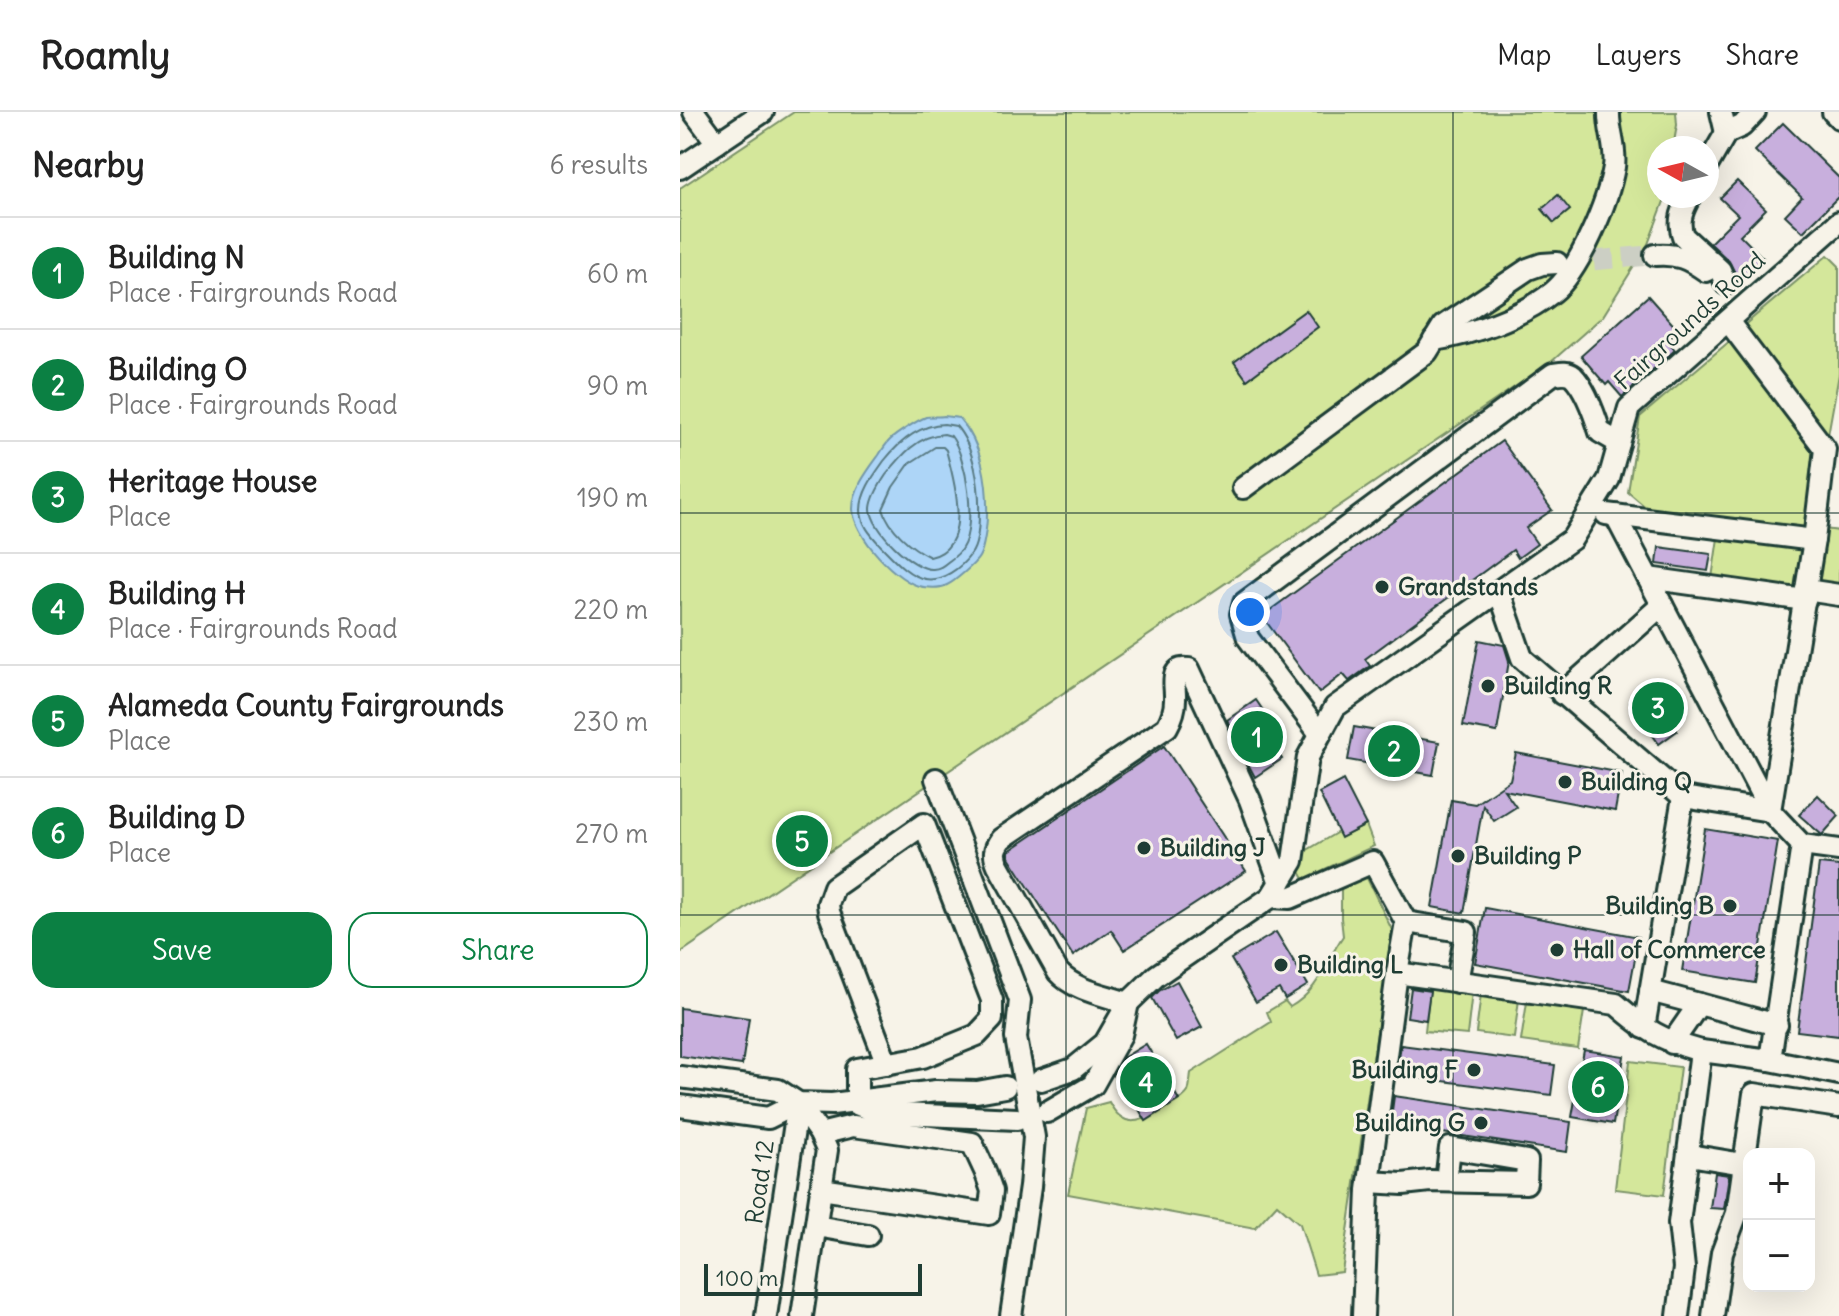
<!DOCTYPE html>
<meta charset="utf-8">
<style>
body{margin:0;font-family:Delius,sans-serif;background:#f6f6f6;color:#222}
.controls{position:absolute;right:24px;bottom:24px;display:grid;overflow:hidden;border-radius:16px;box-shadow:0 8px 32px #0002}
.controls button{width:72px;height:72px;display:grid;place-items:center;padding:0;border:0;border-bottom:2px solid #e0e0e0;background:#fff;color:#222;font:40px sans-serif}
.compass{position:absolute;left:967px;top:24px;width:72px;height:72px;border-radius:50%;background:#fff;box-shadow:0 8px 32px #0002;rotate:278deg}
.scale{position:absolute;left:24px;bottom:20px;width:218px;box-sizing:border-box;padding-left:8px;border:4px solid #1f3d34;border-top:0;font-size:22px;line-height:28px;white-space:nowrap;color:#1f3d34;-webkit-text-stroke:6px #f7f3e8;paint-order:stroke}
.you{position:absolute;left:570px;top:500px;width:28px;height:28px;margin:-20px;border:6px solid #fff;border-radius:50%;background:#1a73e8;box-shadow:0 0 0 12px #1a73e833}
.badge{display:grid;place-items:center;width:52px;height:52px;border-radius:50%;background:#0b8043;color:#fff;font-size:26px;font-weight:700}
.pin{position:absolute;translate:-50% -50%;border:4px solid #fff;box-shadow:0 2px 8px #0006}
.list{margin:0;padding:0;list-style:none}
h2{display:flex;justify-content:space-between;align-items:center;height:104px;margin:0;padding:0 32px;font-size:34px}
h2 small{font-size:26px;font-weight:400;color:#767676}
.list li{display:grid;grid-template-columns:52px 1fr auto;gap:24px;align-items:center;box-sizing:border-box;height:112px;padding:0 32px;border-top:2px solid #e0e0e0}
.list b{display:block;font-size:30px;white-space:nowrap}
.list p{margin:0;font-size:26px;white-space:nowrap;color:#767676}
.list em{font-size:26px;font-style:normal;color:#767676}
.actions{display:flex;gap:16px;padding:24px 32px}
.actions a{flex:1;padding:18px 0;border:2px solid #0b8043;border-radius:24px;text-align:center;font-size:28px;color:#0b8043}
.actions .main{background:#0b8043;color:#fff}
.map{position:relative;flex:none;width:1159px;height:1204px;overflow:hidden}
header{display:flex;align-items:center;gap:48px;box-sizing:border-box;height:112px;padding:0 40px;background:#fff;border-bottom:2px solid #e0e0e0}
header strong{font-size:38px}
nav{display:flex;gap:44px;margin-inline-start:auto;font-size:28px}
main{display:flex}
aside{flex:1;background:#fff}
.map>svg:first-child{display:block}
.green{fill:#d4e79b;stroke:#7a9268;stroke-width:2}
.water{fill:#add5f7;stroke:#7498a9;stroke-width:2}
.lines{fill:none;stroke-linecap:round;stroke-linejoin:round}
.shore{stroke:#587a82;stroke-width:2}
.building{fill:#c8afdd;stroke:#1f3d34;stroke-width:2}
.minor-tunnel{stroke:#cccfc4;stroke-width:20;stroke-dasharray:20 10;stroke-linecap:butt}
.minor-casing{stroke:#1f3d34;stroke-width:26}
.minor{stroke:#f7f3e8;stroke-width:20}
.grid{fill:none;stroke:#1f3d34;stroke-width:2;stroke-opacity:0.55}
.poi-dot{fill:#1f3d34;stroke:#f7f3e8;stroke-width:3}
.labels{text-anchor:middle;stroke-width:6;stroke-linejoin:round;paint-order:stroke}
.street-label{font-size:24px;fill:#1f3d34;stroke:#f7f3e8}
.poi-label{font-size:24px;font-weight:bold;fill:#1f3d34;stroke:#f7f3e8;text-anchor:start}
</style>
<header>
<strong>Roamly</strong>
<nav><a>Map</a><a>Layers</a><a>Share</a></nav>
</header>
<main>
<aside>
<h2>Nearby<small>6 results</small></h2>
<ul class="list">
<li><span class="badge">1</span><div><b>Building N</b><p>Place · Fairgrounds Road</p></div><em>60 m</em></li>
<li><span class="badge">2</span><div><b>Building O</b><p>Place · Fairgrounds Road</p></div><em>90 m</em></li>
<li><span class="badge">3</span><div><b>Heritage House</b><p>Place</p></div><em>190 m</em></li>
<li><span class="badge">4</span><div><b>Building H</b><p>Place · Fairgrounds Road</p></div><em>220 m</em></li>
<li><span class="badge">5</span><div><b>Alameda County Fairgrounds</b><p>Place</p></div><em>230 m</em></li>
<li><span class="badge">6</span><div><b>Building D</b><p>Place</p></div><em>270 m</em></li>
</ul>
<div class="actions"><a class="main">Save</a><a>Share</a></div>
</aside>
<div class="map">
<svg width="1159" height="1204" viewBox="0 0 1159 1204">
<rect width="100%" height="100%" fill="#f7f3e8"/>
<filter id="ink" filterUnits="userSpaceOnUse"><feTurbulence type="fractalNoise" baseFrequency=".0125" numOctaves="2"/><feDisplacementMap in="SourceGraphic" scale="16" xChannelSelector="R" yChannelSelector="G"/><feConvolveMatrix kernelMatrix="1 2 1 2 8 2 1 2 1" color-interpolation-filters="sRGB"/></filter>
<g filter="url(#ink)">
<g class="green">
<polygon points="114,0 996,0 997,13 993,36 979,36 979,84 986,84 968,132 923,204 870,251 0,841 0,76"/>
<polygon points="1148,143 1159,154 1159,262 1148,323 1062,215"/>
<polygon points="1051,228 1126,322 1134,345 1125,417 969,398 948,380 960,305"/>
<polygon points="1144,417 1159,419 1159,480 1134,476"/>
<polygon points="1038,426 1126,438 1120,479 1032,466"/>
<polygon points="686,713 694,734 624,767 618,756 624,740 658,720 662,725"/>
<path d="M 686,764 L 712,818 L 662,1160 L 636,1163 L 620,1112 L 597,1092 L 575,1116 L 388,1082 L 406,996 L 429,990 C 445,1021 464,1008 487,995 C 494,991 504,987 508,980 C 510,975 510,967 511,961 L 591,910 L 587,900 L 605,889 L 610,895 C 640,878 645,850 663,824 L 661,806 L 661,777 Z"/>
<polygon points="750,875 792,880 787,923 745,919"/>
<polygon points="801,882 839,887 834,926 796,921"/>
<polygon points="847,890 904,899 898,937 841,929"/>
<polygon points="950,949 1000,955 984,1083 935,1077"/>
</g>
<path class="water" d="M 264,304 L 279,306 C 302,331 308,371 307,403 C 307,413 304,437 299,445 C 295,452 274,470 267,473 C 261,476 250,476 243,475 C 218,472 173,423 173,397 C 173,377 188,358 199,343 C 202,338 206,332 210,328 C 216,322 238,308 246,305 C 251,304 259,305 264,304 Z"/>
<g class="lines">
<g class="shore">
<path d="M 264,312 L 276,314 C 294,334 300,375 299,401 C 299,413 298,433 291,442 C 281,456 262,470 245,467 C 228,464 213,446 201,434 C 192,424 181,413 181,398 C 181,380 194,363 204,349 C 219,330 239,313 264,312 Z"/>
<path d="M 264,322 L 271,324 C 287,345 297,413 282,436 C 280,441 273,446 269,449 C 264,453 260,457 253,457 C 234,459 190,416 191,396 C 192,385 200,372 206,363 C 221,344 238,323 264,322 Z"/>
<path d="M 255,335 L 263,335 L 266,338 C 274,367 294,436 250,445 C 231,436 209,417 203,397 L 213,375 L 230,351 Z"/>
</g>
</g>
<g class="building">
<polygon points="1103,11 1159,66 1159,84 1123,120 1105,103 1122,85 1075,39"/>
<polygon points="1057,69 1086,97 1060,123 1083,146 1062,168 1056,163 1049,149 1030,131 1058,103 1040,86"/>
<polygon points="878,83 890,98 874,111 862,97"/>
<polygon points="968,184 998,218 987,228 995,238 942,285 929,270 926,273 901,244"/>
<polygon points="626,198 638,215 567,268 554,250"/>
<polygon points="822,329 872,398 846,416 857,432 838,446 833,438 685,547 690,554 669,569 663,562 639,581 582,504"/>
<polygon points="979,435 1031,442 1028,459 977,452"/>
<polygon points="799,528 824,533 829,549 817,620 783,614"/>
<polygon points="983,568 1006,601 992,611 997,619 979,632 950,591"/>
<polygon points="576,588 599,622 589,628 602,647 575,665 561,639 566,636 547,608"/>
<polygon points="674,615 759,630 753,663 668,648"/>
<polygon points="484,634 566,759 444,838 431,818 393,844 329,745 329,739"/>
<polygon points="836,641 942,661 935,699 824,678 836,695 814,709 803,693 784,801 752,795 771,688 795,692 830,668"/>
<polygon points="663,668 686,713 661,726 639,681"/>
<polygon points="1138,683 1159,704 1142,723 1119,703"/>
<polygon points="1025,717 1098,729 1075,871 1002,859"/>
<polygon points="1139,752 1159,754 1159,924 1117,919"/>
<polygon points="805,796 959,825 949,879 795,851"/>
<polygon points="596,820 628,873 605,887 599,877 576,890 551,847"/>
<polygon points="497,869 522,915 496,929 472,886 479,879"/>
<polygon points="731,876 750,879 746,908 727,905"/>
<polygon points="0,896 69,906 62,953 0,944"/>
<polygon points="466,932 499,988 466,1009 436,959 443,946"/>
<polygon points="721,933 875,953 871,983 716,963"/>
<polygon points="904,938 944,944 933,1012 892,1005"/>
<polygon points="714,984 891,1010 887,1040 710,1013"/>
<polygon points="1035,1061 1049,1063 1044,1097 1030,1096"/>
</g>
<g class="lines">
<polyline class="minor-tunnel" points="884,151 975,143"/>
<g class="minor-casing">
<g id="minor">
<polyline points="14,0 37,31"/>
<polyline points="1041,0 1046,21"/>
<polyline points="1153,0 1159,6"/>
<polyline points="1027,54 1046,21 1062,14 1075,0"/>
<polyline points="0,56 83,0"/>
<path d="M 1010,84 C 1003,97 997,109 1003,124 L 1040,158 L 1046,172"/>
<path d="M 975,143 C 997,141 1009,147 1026,159"/>
<polyline points="1048,209 1145,337 1134,428 1090,699 1122,733 1159,738"/>
<path d="M 754,228 C 792,222 842,205 873,180 C 900,158 928,89 934,55 C 937,36 928,18 929,0"/>
<polyline points="563,376 747,240 763,214 848,157 862,152 877,151"/>
<polyline points="926,402 1134,428"/>
<polyline points="935,403 1090,699"/>
<polyline points="968,466 1125,488"/>
<polyline points="1126,478 1159,483"/>
<polyline points="819,479 842,546 1003,685 1090,699"/>
<polyline points="882,582 982,493"/>
<path d="M 640,622 L 568,526 L 561,502 L 564,491 L 873,262 C 880,261 887,259 893,264 C 905,276 915,304 920,320 L 939,331"/>
<polyline points="256,667 340,888 336,926 354,1025 350,1075 331,1204"/>
<polyline points="591,785 610,786 693,750 726,810 717,861 688,1078 683,1204"/>
<polyline points="726,810 786,820 777,870"/>
<path d="M 717,861 L 936,892 C 967,919 981,928 1021,939 L 999,1111 L 1004,1156 L 998,1204"/>
<polyline points="970,879 1019,892"/>
<polyline points="964,916 1003,685"/>
<polyline points="992,931 1019,892 1097,913"/>
<polyline points="1021,939 1090,948 1159,962"/>
<polyline points="1090,948 1122,733"/>
<polyline points="0,965 98,978 118,991 152,992 256,979 297,980 325,975"/>
<polyline points="361,968 393,957 425,931 448,891 476,864 591,785 613,749 628,645 655,595 892,427 929,367 949,296 1159,110"/>
<polyline points="177,989 177,957 243,945 297,923 312,907 312,888 244,712 154,775 148,792 149,800 207,952"/>
<polyline points="118,991 140,1022 147,1038 122,1204"/>
<polyline points="174,991 198,1001 337,1007"/>
<polyline points="0,994 88,1006 118,991"/>
<path d="M 367,1000 L 413,973 L 441,923 L 448,891 C 425,883 395,879 378,860 L 318,753 C 313,742 314,737 321,727 L 487,615 C 492,606 495,598 495,588 C 496,574 488,554 509,557 L 570,688 L 600,771"/>
<polyline points="140,1022 173,1014 292,1031 305,1059 312,1079 309,1102 141,1077"/>
<polyline points="1009,1043 1063,1052"/>
<polyline points="689,1070 723,1072 750,1069 846,1071 847,1049 770,1036 766,1069"/>
<polyline points="136,1114 188,1123"/>
<polyline points="86,1204 118,991"/>
<polyline points="1033,1204 1042,1141 1057,1101 1074,982 1159,995"/>
</g>
</g>
<use href="#minor" class="minor"/>
</g>
</g>
<path class="grid" d="M 386,0 L 386,1204M 773,0 L 773,1204M 0,401 L 1159,401M 0,803 L 1159,803"/>
<g class="poi-dot">
<circle cx="702" cy="475" r="8"/>
<circle cx="808" cy="574" r="8"/>
<circle cx="885" cy="670" r="8"/>
<circle cx="464" cy="736" r="8"/>
<circle cx="778" cy="744" r="8"/>
<circle cx="1050" cy="794" r="8"/>
<circle cx="877" cy="838" r="8"/>
<circle cx="601" cy="853" r="8"/>
<circle cx="794" cy="958" r="8"/>
<circle cx="801" cy="1011" r="8"/>
</g>
<g class="labels">
<g class="street-label">
<text transform="translate(1010 209) rotate(-42)" y="8">Fairgrounds Road</text>
<text transform="translate(80 1070) rotate(-82)" y="8">Road 12</text>
</g>
<g class="poi-label">
<text x="718" y="483">Grandstands</text>
<text x="824" y="582">Building R</text>
<text x="901" y="678">Building Q</text>
<text x="480" y="744">Building J</text>
<text x="794" y="752">Building P</text>
<text x="1034" y="802" text-anchor="end">Building B</text>
<text x="893" y="846">Hall of Commerce</text>
<text x="617" y="861">Building L</text>
<text x="778" y="966" text-anchor="end">Building F</text>
<text x="785" y="1019" text-anchor="end">Building G</text>
</g>
</g>
</svg>
<div class="controls">
<button>+</button>
<button>−</button>
</div>
<svg class="compass" viewBox="-18 -18 36 36"><path d="M0-13l5 13h-10z" fill="#e53935"/><path d="M0 13l5-13h-10z" fill="#767676"/></svg>
<div class="scale">100 m</div>
<div class="you"></div>
<div class="pin badge" style="left:577px;top:625px">1</div>
<div class="pin badge" style="left:714px;top:639px">2</div>
<div class="pin badge" style="left:978px;top:596px">3</div>
<div class="pin badge" style="left:466px;top:970px">4</div>
<div class="pin badge" style="left:122px;top:729px">5</div>
<div class="pin badge" style="left:918px;top:975px">6</div>
</div>
</main>
